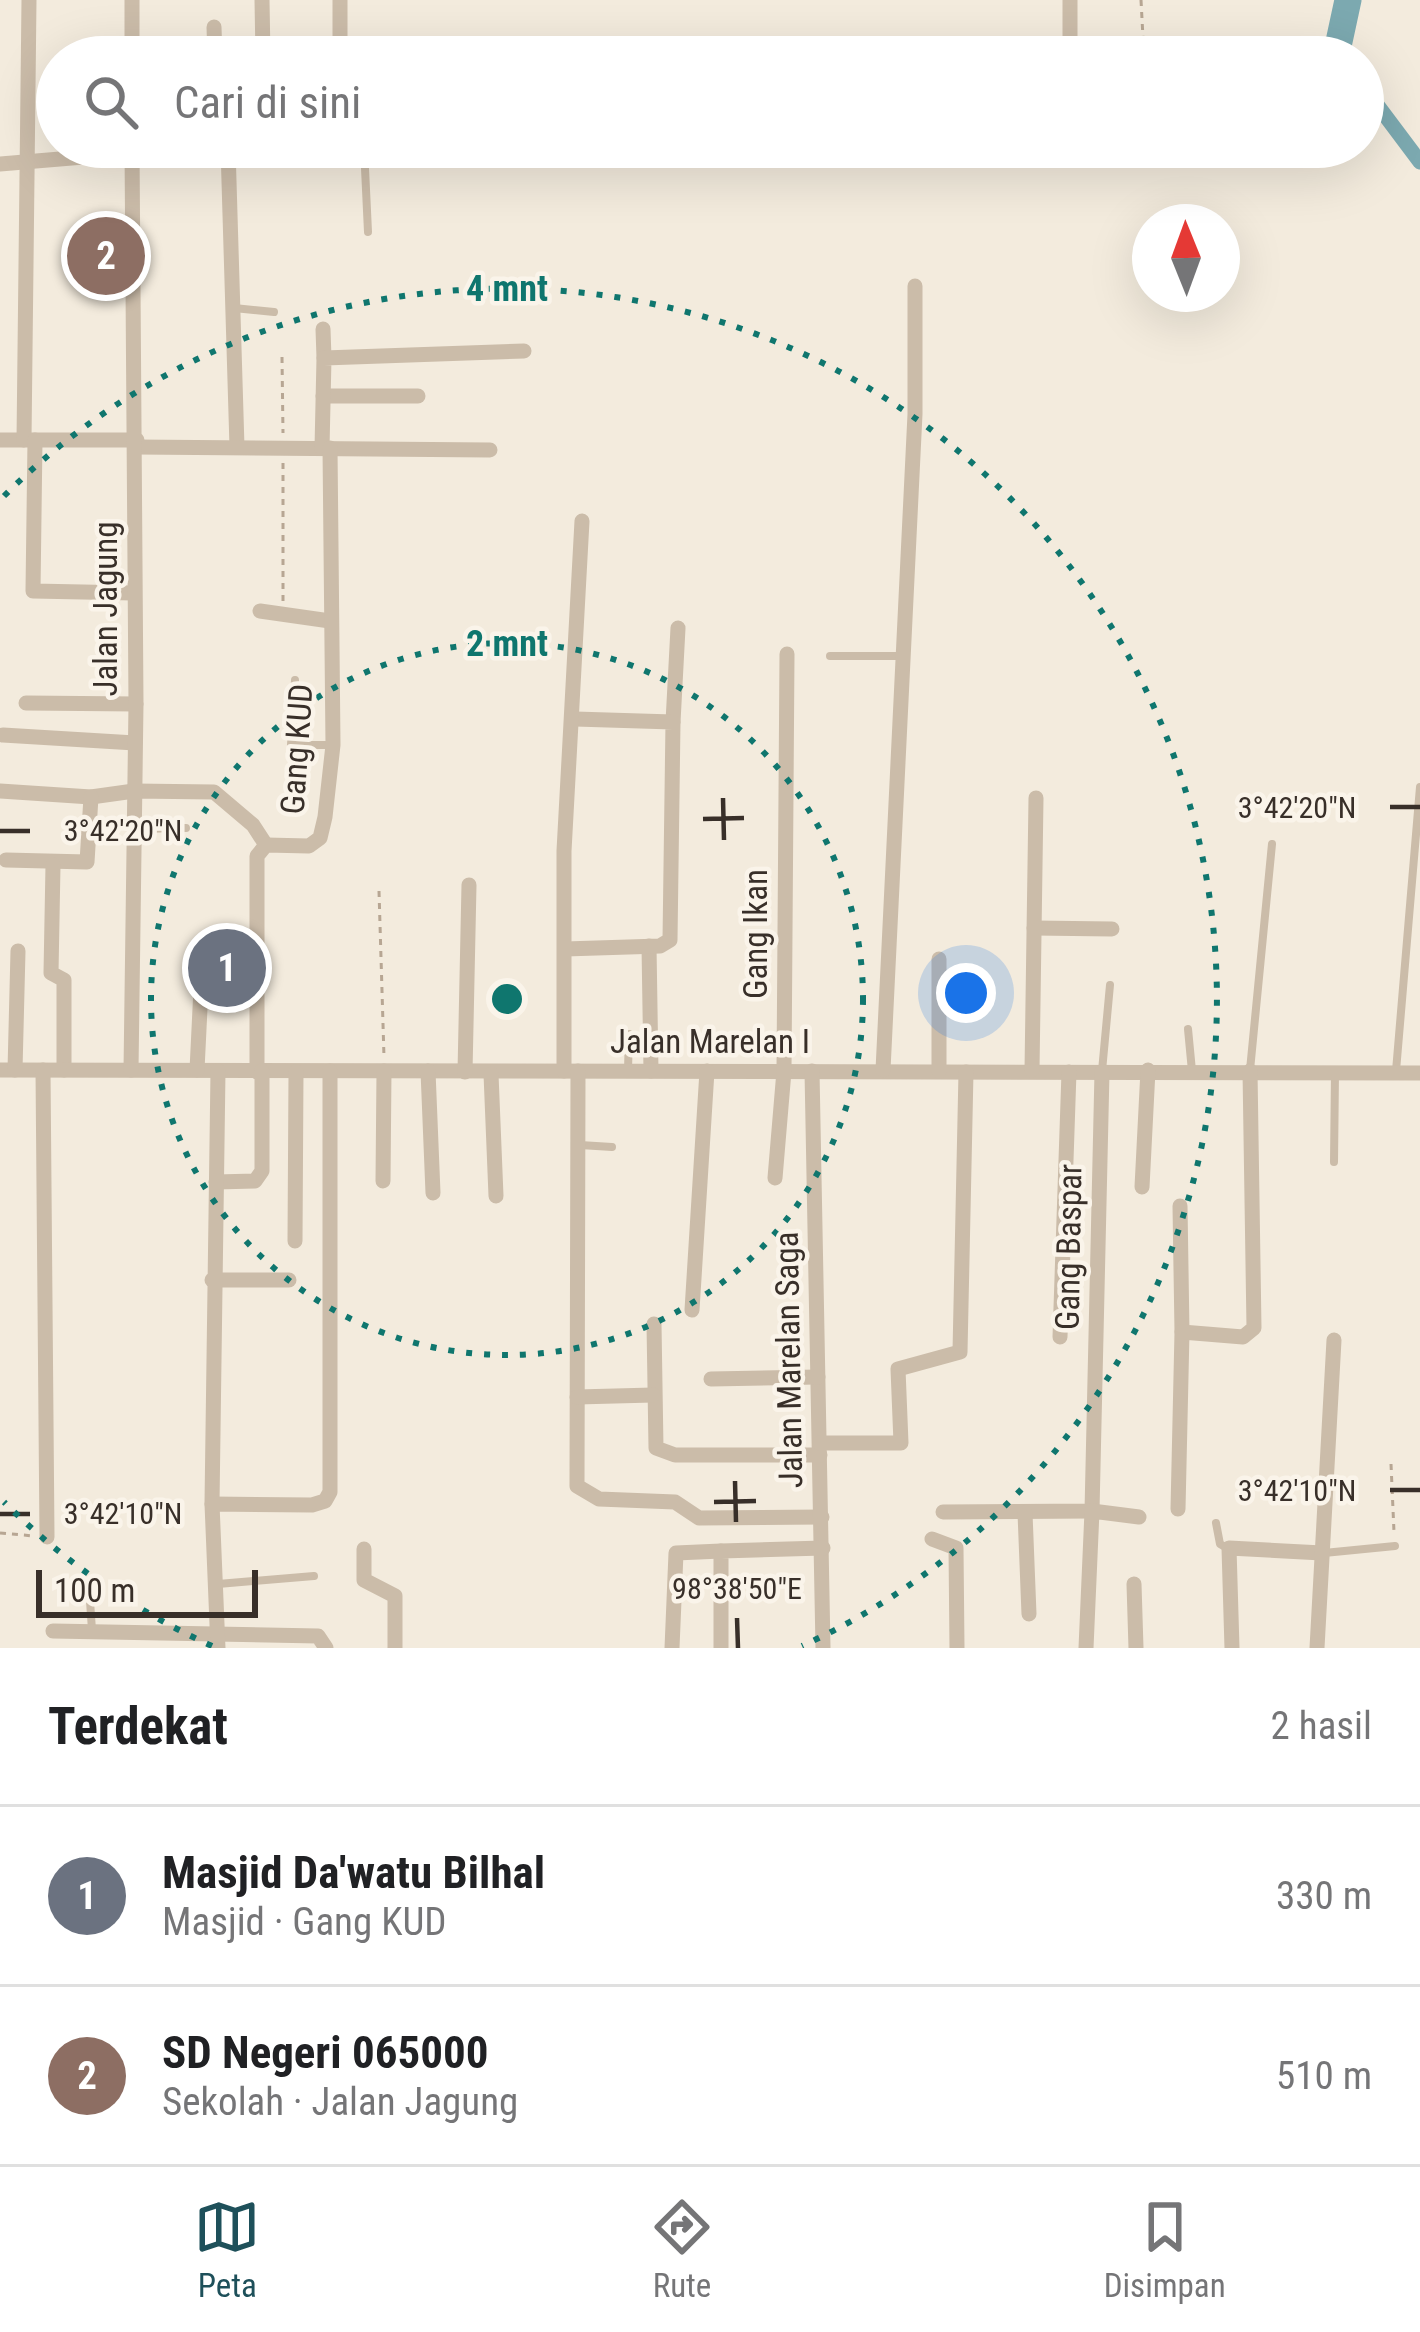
<!DOCTYPE html>
<html lang="id">
<meta charset="utf-8">
<style>
body{margin:0;font-family:"Roboto Condensed",sans-serif;background:#f2f2f2;color:#202124}
.compass{position:absolute;left:1132px;top:204px;width:108px;height:108px;border-radius:50%;background:#fff;box-shadow:0 12px 48px #0002;rotate:359deg}
.scale{position:absolute;left:36px;bottom:30px;width:222px;box-sizing:border-box;padding-left:12px;border:6px solid #382f29;border-top:0;font-size:33px;line-height:42px;white-space:nowrap;color:#382f29;-webkit-text-stroke:9px #faf4ea;paint-order:stroke}
.you{position:absolute;left:966px;top:993px;width:42px;height:42px;margin:-30px;border:9px solid #fff;border-radius:50%;background:#1a73e8;box-shadow:0 0 0 18px #1a73e833}
.badge{display:grid;place-items:center;width:78px;height:78px;border-radius:50%;background:#1e505a;color:#fff;font-size:39px;font-weight:700}
.pin{position:absolute;translate:-50% -50%;border:6px solid #fff;box-shadow:0 3px 12px #0006}
.list{margin:0;padding:0;list-style:none}
h2{display:flex;justify-content:space-between;align-items:center;height:156px;margin:0;padding:0 48px;font-size:51px}
h2 small{font-size:39px;font-weight:400;color:#757577}
.list li{display:grid;grid-template-columns:78px 1fr auto;gap:36px;align-items:center;box-sizing:border-box;height:180px;padding:0 48px;border-top:3px solid #e0e0e0}
.list b{display:block;font-size:45px;white-space:nowrap}
.list p{margin:0;font-size:39px;white-space:nowrap;color:#757577}
.list em{font-size:39px;font-style:normal;color:#757577}
.icon{flex:none;width:66px;height:66px;fill:none;stroke:currentColor;stroke-width:2;stroke-linecap:round;stroke-linejoin:round}
.map{position:relative;flex:none;width:1420px;height:1648px;overflow:hidden}
.search{position:absolute;background:#fff;box-shadow:0 12px 48px #0002;left:36px;right:36px;top:36px;height:132px;display:flex;align-items:center;gap:30px;box-sizing:border-box;padding:0 42px;border-radius:66px;color:#757577;font-size:45px}
.sheet{height:516px;background:#fff}
nav{display:flex;justify-content:space-around;align-items:center;box-sizing:border-box;height:168px;border-top:3px solid #e0e0e0;background:#fff;font-size:33px;color:#757577}
nav a{display:grid;justify-items:center;gap:6px}
nav .on{color:#1e505a}
.map>svg:first-child{display:block}
.lines{fill:none;stroke-linecap:round;stroke-linejoin:round}
.canal{stroke:#7ca9b0;stroke-width:15}
.river{stroke:#7ca9b0;stroke-width:27}
.path{stroke:#b7a693;stroke-width:3;stroke-dasharray:6 6;stroke-linecap:butt}
.lane{stroke:#cbbca9;stroke-width:8}
.street{stroke:#cbbca9;stroke-width:15}
.ticks{fill:none;stroke:#382f29;stroke-width:4.5}
.ring{fill:none;stroke:#0f766e;stroke-width:6;stroke-dasharray:6 12}
.labels{text-anchor:middle;stroke-width:9;stroke-linejoin:round;paint-order:stroke}
.street-label{font-size:33px;fill:#382f29;stroke:#faf4ea}
.ticks-label{font-size:30px;text-anchor:middle;fill:#382f29;stroke:#faf4ea;stroke-width:9;stroke-linejoin:round;paint-order:stroke}
.centre{fill:#0f766e;stroke:#faf4ea;stroke-width:6}
.ring-label{font-size:36px;text-anchor:middle;font-weight:bold;fill:#0f766e;stroke:#faf4ea;stroke-width:9;stroke-linejoin:round;paint-order:stroke}
</style>
<div class="map">
<svg width="1420" height="1648" viewBox="0 0 1420 1648">
<rect width="100%" height="100%" fill="#f3ebdd"/>
<g class="lines">
<g class="canal">
<polyline points="1337,51 1341,57"/>
<polyline points="1363,86 1420,162"/>
</g>
<polyline class="river" points="1337,51 1348,0"/>
<g class="path">
<polyline points="1141,0 1144,57"/>
<polyline points="282,357 283,433"/>
<polyline points="283,601 283,461"/>
<polyline points="379,891 384,1057"/>
<polyline points="1391,1464 1394,1532"/>
<polyline points="0,1533 34,1536"/>
</g>
<g class="lane">
<polyline points="364,147 368,232"/>
<polyline points="234,308 274,312"/>
<polyline points="830,656 902,656"/>
<polyline points="295,680 291,745 331,745"/>
<polyline points="135,829 186,828"/>
<polyline points="1188,1029 1192,1071"/>
<polyline points="628,1070 629,1034"/>
<polyline points="1250,1070 1272,844"/>
<polyline points="1102,1071 1110,985"/>
<polyline points="1396,1071 1420,787"/>
<polyline points="580,1145 612,1147"/>
<polyline points="1334,1162 1335,1073"/>
<polyline points="1216,1523 1220,1544 1227,1548"/>
<polyline points="1324,1553 1395,1546"/>
<polyline points="218,1584 314,1576"/>
<polyline points="90,1601 92,1630"/>
</g>
<g class="street">
<polyline points="132,0 132,57"/>
<polyline points="262,0 263,57"/>
<polyline points="340,0 340,57"/>
<polyline points="214,27 215,57"/>
<polyline points="1070,57 1070,0"/>
<polyline points="228,148 237,447"/>
<polyline points="0,164 203,147"/>
<polyline points="323,329 324,358"/>
<polyline points="323,396 418,396"/>
<polyline points="0,440 137,440"/>
<polyline points="24,440 29,0"/>
<polyline points="35,440 33,591 133,593"/>
<polyline points="136,447 490,450"/>
<polyline points="322,448 324,358 524,351"/>
<polyline points="260,611 330,621"/>
<polyline points="26,703 136,704"/>
<polyline points="673,722 678,628"/>
<polyline points="3,735 135,743"/>
<polyline points="0,791 91,797 134,791 214,792 253,825 266,845"/>
<polyline points="6,860 87,862 91,797"/>
<polyline points="53,865 51,973 64,980 64,1070"/>
<polyline points="1034,928 1112,929"/>
<polyline points="649,946 651,1071"/>
<polyline points="565,949 660,946 670,940 673,722 575,719"/>
<polyline points="0,1070 1420,1073"/>
<polyline points="15,1070 18,951"/>
<polyline points="43,1070 47,1537"/>
<polyline points="131,1070 136,704 132,147"/>
<polyline points="197,1070 201,988"/>
<polyline points="883,1070 915,414 915,286"/>
<polyline points="1032,1070 1036,798"/>
<polyline points="428,1071 433,1193"/>
<polyline points="564,1071 564,851 582,521"/>
<polyline points="578,1071 577,1486 599,1499 675,1502 699,1518 822,1517"/>
<polyline points="812,1071 823,1648"/>
<polyline points="939,1071 939,959"/>
<polyline points="257,1072 257,856 266,845 309,846 320,838 325,817 333,745 330,448"/>
<polyline points="465,1072 469,885"/>
<polyline points="491,1074 496,1196"/>
<polyline points="775,1178 784,1071 787,654"/>
<polyline points="383,1181 384,1071"/>
<polyline points="216,1182 255,1181 262,1171 262,1071"/>
<polyline points="1142,1187 1148,1070"/>
<polyline points="1180,1206 1182,1332"/>
<polyline points="295,1241 296,1072"/>
<polyline points="212,1280 289,1280"/>
<polyline points="692,1310 707,1071"/>
<polyline points="654,1324 656,1448 675,1455 820,1455"/>
<polyline points="1060,1337 1069,1072"/>
<polyline points="711,1379 818,1377"/>
<polyline points="577,1397 653,1395"/>
<polyline points="820,1443 901,1443 898,1369 960,1352 966,1072"/>
<polyline points="212,1504 218,1071"/>
<polyline points="1178,1509 1182,1332 1243,1337 1254,1328 1250,1071"/>
<polyline points="943,1512 1092,1511 1102,1072"/>
<polyline points="1025,1513 1029,1614"/>
<polyline points="932,1539 956,1548 957,1648"/>
<polyline points="364,1549 364,1580 395,1596 395,1648"/>
<polyline points="1134,1584 1136,1648"/>
<polyline points="53,1631 318,1636 326,1648"/>
<polyline points="218,1648 212,1504 312,1505 325,1501 330,1492 330,1071"/>
<polyline points="672,1648 676,1553 721,1551"/>
<polyline points="721,1648 721,1551 823,1548"/>
<polyline points="1086,1648 1092,1511 1139,1517"/>
<polyline points="1232,1648 1229,1548 1322,1553"/>
<polyline points="1317,1648 1334,1340"/>
</g>
</g>
<path class="ticks" d="M 723,798 L 724,840M 1390,807 L 1420,807M 703,819 L 744,818M 0,831 L 30,831M 735,1481 L 736,1522M 1390,1490 L 1420,1490M 714,1502 L 756,1501M 0,1514 L 30,1514M 737,1618 L 738,1648"/>
<g class="ring">
<circle cx="507" cy="999" r="356"/>
<path d="M212 1646A711 711 0 0 1 4 1502M4 496A711 711 0 1 1 802 1646"/>
</g>
<g class="labels">
<g class="street-label">
<text transform="translate(105 609) rotate(-90)" y="12">Jalan Jagung</text>
<text transform="translate(296 749) rotate(-86)" y="12">Gang KUD</text>
<text transform="translate(755 934) rotate(-90)" y="12">Gang Ikan</text>
<text x="710" y="1053">Jalan Marelan I</text>
<text transform="translate(1068 1247) rotate(-89)" y="12">Gang Baspar</text>
<text transform="translate(788 1360) rotate(-91)" y="12">Jalan Marelan Saga</text>
</g>
</g>
<g class="ticks-label">
<text x="1297" y="818">3°42'20"N</text>
<text x="123" y="841">3°42'20"N</text>
<text x="1297" y="1501">3°42'10"N</text>
<text x="123" y="1524">3°42'10"N</text>
<text x="737" y="1599">98°38'50"E</text>
</g>
<circle cx="507" cy="999" r="18" class="centre"/>
<g class="ring-label">
<text x="507" y="301">4 mnt</text>
<text x="507" y="656">2 mnt</text>
</g>
</svg>
<svg class="compass" viewBox="-18 -18 36 36"><path d="M0-13l5 13h-10z" fill="#e53935"/><path d="M0 13l5-13h-10z" fill="#757577"/></svg>
<div class="scale">100 m</div>
<div class="you"></div>
<div class="pin badge" style="left:227px;top:968px;background:#6b7280">1</div>
<div class="pin badge" style="left:106px;top:256px;background:#8d6e63">2</div>
<div class="search"><svg class="icon" aria-label="search" viewBox="0 0 24 24"><circle cx="10" cy="10" r="6"/><path d="M15 15l6 6"/></svg>Cari di sini</div>
</div>
<section class="sheet">
<h2>Terdekat<small>2 hasil</small></h2>
<ul class="list">
<li><span class="badge" style="background:#6b7280">1</span><div><b>Masjid Da'watu Bilhal</b><p>Masjid · Gang KUD</p></div><em>330 m</em></li>
<li><span class="badge" style="background:#8d6e63">2</span><div><b>SD Negeri 065000</b><p>Sekolah · Jalan Jagung</p></div><em>510 m</em></li>
</ul>
</section>
<nav>
<a class="on"><svg class="icon" aria-label="map" viewBox="0 0 24 24"><path d="M3 6l6-2 6 2 6-2v14l-6 2-6-2-6 2zM9 4v14M15 6v14"/></svg>Peta</a>
<a><svg class="icon" aria-label="directions" viewBox="0 0 24 24"><path d="M12 3l9 9-9 9-9-9zM9 14v-3h6M13 9l2 2-2 2"/></svg>Rute</a>
<a><svg class="icon" aria-label="saved" viewBox="0 0 24 24"><path d="M7 4h10v16l-5-4-5 4z"/></svg>Disimpan</a>
</nav>
